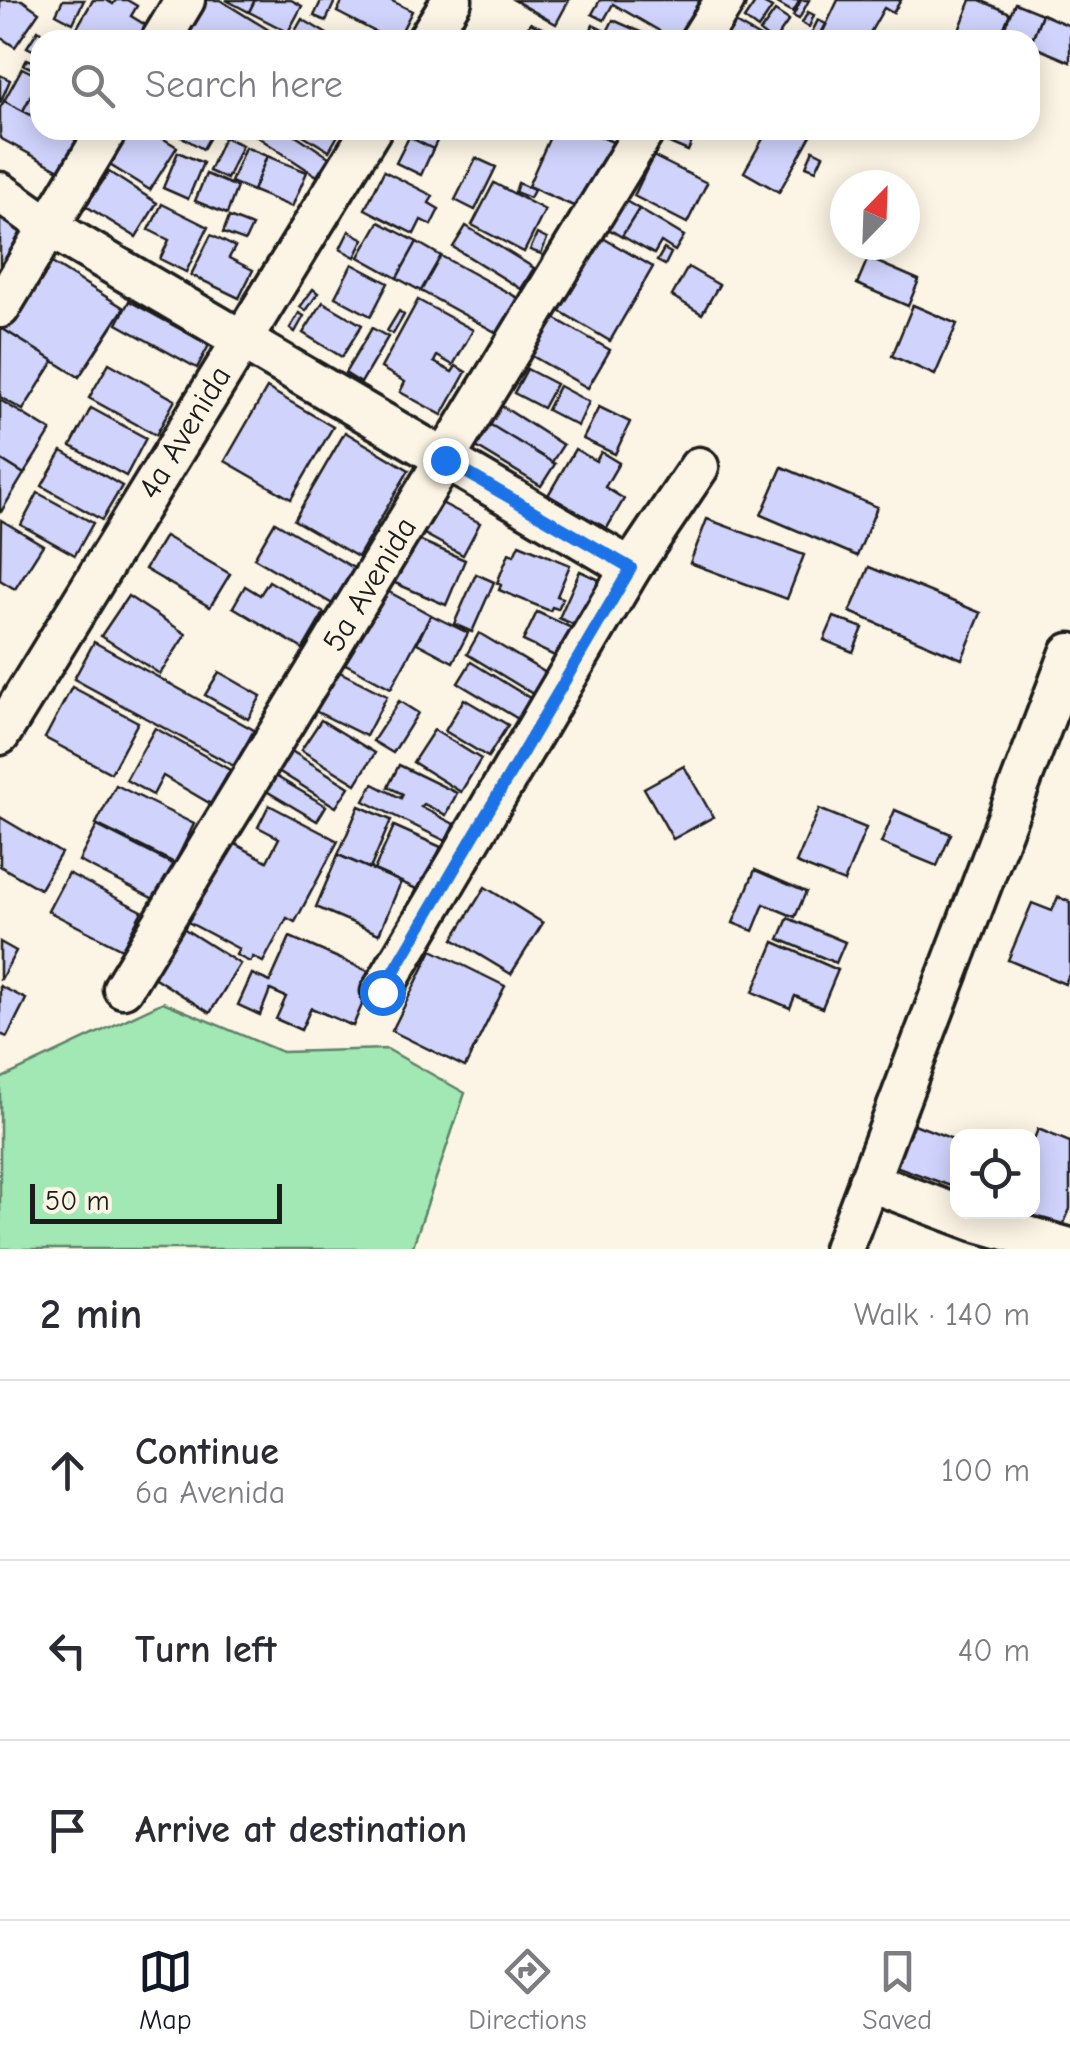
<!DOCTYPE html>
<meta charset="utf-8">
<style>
body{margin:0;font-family:"Comic Neue",sans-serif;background:#f7f7f7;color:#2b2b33}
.controls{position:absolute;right:30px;bottom:30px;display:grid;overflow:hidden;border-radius:20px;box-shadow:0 5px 25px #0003}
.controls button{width:90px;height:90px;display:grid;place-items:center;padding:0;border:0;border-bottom:2px solid #e1e1e2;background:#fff;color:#2b2b33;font:50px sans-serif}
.compass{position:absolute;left:830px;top:170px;width:90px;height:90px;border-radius:50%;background:#fff;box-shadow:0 5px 25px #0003;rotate:23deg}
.scale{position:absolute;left:30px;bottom:25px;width:252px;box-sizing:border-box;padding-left:10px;border:5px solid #1c1c1c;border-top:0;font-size:28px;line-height:35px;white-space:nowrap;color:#1c1c1c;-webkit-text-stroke:8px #fcf5e5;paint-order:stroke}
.stop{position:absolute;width:30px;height:30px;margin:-22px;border:8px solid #1a73e8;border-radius:50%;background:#fff}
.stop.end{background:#1a73e8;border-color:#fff;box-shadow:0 2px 10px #0008}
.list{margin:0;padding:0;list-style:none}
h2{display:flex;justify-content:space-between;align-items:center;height:130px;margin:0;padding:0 40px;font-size:42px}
h2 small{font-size:32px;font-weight:400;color:#7c7c81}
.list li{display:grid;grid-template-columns:65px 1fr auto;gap:30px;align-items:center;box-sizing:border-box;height:180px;padding:0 40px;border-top:2px solid #e1e1e2}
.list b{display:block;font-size:38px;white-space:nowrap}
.list p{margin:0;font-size:32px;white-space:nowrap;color:#7c7c81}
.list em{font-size:32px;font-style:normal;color:#7c7c81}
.icon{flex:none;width:55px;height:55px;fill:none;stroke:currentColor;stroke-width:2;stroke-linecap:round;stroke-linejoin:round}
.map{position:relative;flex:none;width:1070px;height:1249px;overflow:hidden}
.search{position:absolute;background:#fff;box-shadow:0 5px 25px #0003;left:30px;right:30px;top:30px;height:110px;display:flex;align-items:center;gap:25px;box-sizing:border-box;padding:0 35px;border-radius:30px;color:#7c7c81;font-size:38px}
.sheet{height:670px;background:#fff}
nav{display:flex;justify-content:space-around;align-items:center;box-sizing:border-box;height:140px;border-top:2px solid #e1e1e2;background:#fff;font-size:28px;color:#7c7c81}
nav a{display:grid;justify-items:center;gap:5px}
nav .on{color:#111827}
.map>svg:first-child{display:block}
.green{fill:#a1e8b4;stroke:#5e8268;stroke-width:2.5}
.building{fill:#d0d3fc;stroke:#1c1c1c;stroke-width:2.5}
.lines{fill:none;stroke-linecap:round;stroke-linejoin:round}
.minor-casing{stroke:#1c1c1c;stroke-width:45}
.minor{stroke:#fcf5e5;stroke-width:38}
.route{stroke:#1a73e8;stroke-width:12}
.labels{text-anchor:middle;stroke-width:8;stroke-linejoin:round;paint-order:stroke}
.street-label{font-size:32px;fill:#1c1c1c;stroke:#fcf5e5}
</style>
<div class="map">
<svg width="1070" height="1249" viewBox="0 0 1070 1249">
<rect width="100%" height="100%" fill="#fcf5e5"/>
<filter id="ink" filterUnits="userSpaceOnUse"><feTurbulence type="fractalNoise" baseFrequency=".01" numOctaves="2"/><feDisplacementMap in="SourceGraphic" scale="20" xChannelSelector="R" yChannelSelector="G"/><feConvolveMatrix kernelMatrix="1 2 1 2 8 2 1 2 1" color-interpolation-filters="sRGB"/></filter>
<g filter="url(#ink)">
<polygon class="green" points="163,1002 282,1052 387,1049 465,1093 412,1249 0,1249 0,1079"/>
<g class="building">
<polygon points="0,0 22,0 39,12 15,47 0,37"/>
<polygon points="63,0 84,0 73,23 56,14"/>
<polygon points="93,0 106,0 113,4 116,0 127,0 137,6 131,16 152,29 145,40 94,40 76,29"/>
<polygon points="205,0 220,0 285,40 197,40 185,33"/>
<polygon points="226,0 255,0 249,12"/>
<polygon points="255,0 291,0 302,6 288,32 249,12"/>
<polygon points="343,0 390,0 412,11 397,40 391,40 337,12"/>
<polygon points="514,0 569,0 556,24"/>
<polygon points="600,0 703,0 684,40 675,40 613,4 604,20 592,14"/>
<polygon points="757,0 772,8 758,29 744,19"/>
<polygon points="772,0 800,0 793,12"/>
<polygon points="801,0 809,0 799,19 793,16"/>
<polygon points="838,0 901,0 893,13 884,8 866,40 819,40"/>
<polygon points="971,0 980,0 1010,13 999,40 956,38"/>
<polygon points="321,1 335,1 326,21 314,16"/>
<polygon points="1015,3 1042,14 1030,44 1030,40 999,40"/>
<polygon points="775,11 789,20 775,40 770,40 760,32"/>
<polygon points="808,12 814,15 809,27 802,23"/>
<polygon points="1042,14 1070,26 1070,62 1030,45"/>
<polygon points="302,19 337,40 290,40"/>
<polygon points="613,20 643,33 639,40 624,40 607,32"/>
<polygon points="818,20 826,24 818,39 810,36"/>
<polygon points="530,23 570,40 523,40"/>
<polygon points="735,23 765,40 725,40"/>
<polygon points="593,25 607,32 624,40 586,40"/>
<polygon points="38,30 45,35 35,51 27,47"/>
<polygon points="27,59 40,64 40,72 24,65"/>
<polygon points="22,68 40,77 23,111 4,101"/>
<polygon points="0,75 10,80 0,103"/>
<polygon points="40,79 40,120 23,111"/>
<polygon points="4,101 40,120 40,130 58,130 80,142 63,172 0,138 0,108"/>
<polygon points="58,130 87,130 80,142"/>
<polygon points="124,130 149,130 177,147 150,190 105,162"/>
<polygon points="170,130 214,130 203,149"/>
<polygon points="247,130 288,130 329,157 317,176"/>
<polygon points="295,130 341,130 329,151"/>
<polygon points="412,130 440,130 442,131 433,149 409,137"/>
<polygon points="553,130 586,130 615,143 585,211 528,186"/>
<polygon points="656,130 697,130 688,151 653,136"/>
<polygon points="768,130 814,130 779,192 744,172"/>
<polygon points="224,137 242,145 227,179 209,171"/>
<polygon points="409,137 433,149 421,175 396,163"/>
<polygon points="245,147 267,156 253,191 231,182"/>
<polygon points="813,150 823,155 816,170 806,166"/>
<polygon points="178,152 203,163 188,199 163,188"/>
<polygon points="267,156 307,172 292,207 253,191"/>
<polygon points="653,156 707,183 687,223 634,196"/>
<polygon points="476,158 496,167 475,210 455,200"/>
<polygon points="384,171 433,196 429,203 439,209 431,225 421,220 414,234 365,209"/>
<polygon points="109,172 157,203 136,237 86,206"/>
<polygon points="206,174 237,187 227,214 195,201"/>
<polygon points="494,183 545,210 524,252 472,225"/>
<polygon points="518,183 534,190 530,198 515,192"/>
<polygon points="624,200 639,209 622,237 607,228"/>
<polygon points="162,204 208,227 186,272 160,259 169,240 149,230"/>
<polygon points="639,209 684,236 675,251 661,242 654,254 622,236"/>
<polygon points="229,217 252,226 245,241 223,233"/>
<polygon points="0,219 25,233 0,276"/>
<polygon points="379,222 417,242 397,278 359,257"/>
<polygon points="466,226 534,268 521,289 453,247"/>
<polygon points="349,231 364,239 355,257 340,249"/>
<polygon points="537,234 547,239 541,254 530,250"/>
<polygon points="596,234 653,267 610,341 553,307"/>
<polygon points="211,235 235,247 229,258 253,270 239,298 191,275"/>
<polygon points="417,242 441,256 421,291 397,278"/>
<polygon points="664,249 671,253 665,265 657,261"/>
<polygon points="441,256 518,298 499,334 421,291"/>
<polygon points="44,258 124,308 79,377 1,328"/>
<polygon points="868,258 919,280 908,306 857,284"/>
<polygon points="352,264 388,283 371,316 335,297"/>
<polygon points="688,267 719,285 702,314 672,296"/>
<polygon points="313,289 318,293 306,311 300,307"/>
<polygon points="418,300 473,330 453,365 437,356 434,362 452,372 456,366 466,372 442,415 400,392 405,382 381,368"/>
<polygon points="129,301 209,345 197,368 117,324"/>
<polygon points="323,302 362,325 342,357 303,333"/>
<polygon points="913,305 957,324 935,375 892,356"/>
<polygon points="399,311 404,315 393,334 387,331"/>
<polygon points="299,313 304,316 295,332 290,328"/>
<polygon points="549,315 610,350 588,388 527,353"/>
<polygon points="1,328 54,361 23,410 0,397"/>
<polygon points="372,328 388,337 361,383 345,373"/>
<polygon points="109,363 175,400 156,435 89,398"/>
<polygon points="527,369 556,384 543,408 514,393"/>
<polygon points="559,386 589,402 578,426 547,410"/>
<polygon points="267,388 333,427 291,499 225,461"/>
<polygon points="0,400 51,431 24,474 0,459"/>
<polygon points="494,401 563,445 541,479 472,435"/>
<polygon points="599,407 630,422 615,454 583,439"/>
<polygon points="91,408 146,438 126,476 71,446"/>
<polygon points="481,419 555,464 541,486 468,442"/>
<polygon points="345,432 409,470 358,557 294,520"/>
<polygon points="575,449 596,461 601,452 619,463 605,487 624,499 607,528 547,497"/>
<polygon points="62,451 122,486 102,520 42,486"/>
<polygon points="0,459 24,474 1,512 0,512"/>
<polygon points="782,467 877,507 857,556 761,515"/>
<polygon points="38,493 93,523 75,555 21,525"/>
<polygon points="432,498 480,523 463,555 415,529"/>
<polygon points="707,519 804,555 787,599 690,563"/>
<polygon points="1,520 43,545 15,589 0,580"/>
<polygon points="275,522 357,570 336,606 254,558"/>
<polygon points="407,535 465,560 446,605 388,580"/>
<polygon points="165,536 230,574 210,607 145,569"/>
<polygon points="519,544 570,565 557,596 563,598 558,609 552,607 550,611 499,590 501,585 497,583 509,553 514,555"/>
<polygon points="869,567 981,613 962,659 850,612"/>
<polygon points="580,571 606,583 586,630 559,618"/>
<polygon points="476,574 494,582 472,632 454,624"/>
<polygon points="269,581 324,613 303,649 233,607 245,586 260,595"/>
<polygon points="380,587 431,615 391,688 340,661"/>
<polygon points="128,596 186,634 160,674 101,636"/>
<polygon points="537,612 574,629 561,659 523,641"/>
<polygon points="431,615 468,633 453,662 417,643"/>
<polygon points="834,617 863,628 853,652 824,640"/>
<polygon points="479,633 551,676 538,697 467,654"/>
<polygon points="94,642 254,730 234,766 74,679"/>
<polygon points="471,662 533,700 520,720 458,683"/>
<polygon points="330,667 387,696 366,736 309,708"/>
<polygon points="219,672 261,696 248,719 205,695"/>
<polygon points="72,687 138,722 111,773 45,738"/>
<polygon points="464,699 508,725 488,757 445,731"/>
<polygon points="399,701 418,713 393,753 373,741"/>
<polygon points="321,720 375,753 356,784 301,750"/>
<polygon points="155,728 230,770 211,804 163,776 153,795 126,780"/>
<polygon points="434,730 481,759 461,792 413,762"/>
<polygon points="285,747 349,787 336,807 272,767"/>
<polygon points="399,765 457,793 446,815 424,804 421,807 454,824 446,841 364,801 373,784 401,798 403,794 388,787"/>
<polygon points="684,766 713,817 673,839 644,788"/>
<polygon points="272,774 326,806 317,821 263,789"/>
<polygon points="116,785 194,824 175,863 96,824"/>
<polygon points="269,805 338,841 295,922 287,918 263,962 253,957 250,962 236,955 239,949 186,921 226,839 267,861 279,838 258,827"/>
<polygon points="359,806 391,820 370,869 338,855"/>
<polygon points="819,809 866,828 844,882 796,863"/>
<polygon points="895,810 951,834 937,866 881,843"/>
<polygon points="0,817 61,853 40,889 0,866"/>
<polygon points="97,826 176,866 158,901 79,861"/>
<polygon points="394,826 441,847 421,891 374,870"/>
<polygon points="338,855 401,882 379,934 316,907"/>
<polygon points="755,870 806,892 795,917 764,904 753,931 733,923"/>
<polygon points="68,873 142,911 122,949 48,911"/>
<polygon points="485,887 543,923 511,974 453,939"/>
<polygon points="1058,897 1070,902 1070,972 1065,984 1008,960 1032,903 1052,911"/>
<polygon points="788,918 845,942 836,963 779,939"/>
<polygon points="175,923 240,964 210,1013 144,971"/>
<polygon points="290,937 375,974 353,1026 311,1008 301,1030 276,1019 286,997 270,990 260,1015 238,1005 252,974 270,982"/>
<polygon points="0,942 16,951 1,979 0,979"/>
<polygon points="774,942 838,970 822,1008 795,996 790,1008 753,992"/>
<polygon points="432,950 505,986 465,1067 392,1031"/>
<polygon points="0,986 26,999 7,1037 0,1034"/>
<polygon points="904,1120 958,1141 956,1188 887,1163"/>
<polygon points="1038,1129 1070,1142 1070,1209 1059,1235 1006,1212 1032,1212 1032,1144"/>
</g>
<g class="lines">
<g class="minor-casing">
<g id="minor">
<polyline points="161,40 185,0"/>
<polyline points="427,40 452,0"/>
<polyline points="700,40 725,0"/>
<polyline points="0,192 49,227 631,568"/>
<polyline points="0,308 107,130"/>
<polyline points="0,735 371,130"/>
<polyline points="123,988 645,130"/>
<polyline points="381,992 631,568 699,467"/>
<polyline points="868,1181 974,1221 1070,1248"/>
<polyline points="843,1249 1070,653"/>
</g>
</g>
<use href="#minor" class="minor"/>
</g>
</g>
<g class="lines" filter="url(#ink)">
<polyline class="route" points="382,992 631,568 445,460"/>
</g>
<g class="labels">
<g class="street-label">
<text transform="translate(184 432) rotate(-59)" y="11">4a Avenida</text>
<text transform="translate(369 584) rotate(-59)" y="11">5a Avenida</text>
</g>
</g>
</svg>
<div class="controls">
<button><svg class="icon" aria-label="locate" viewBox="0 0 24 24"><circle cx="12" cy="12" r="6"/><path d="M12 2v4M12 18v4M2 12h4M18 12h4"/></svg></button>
</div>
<svg class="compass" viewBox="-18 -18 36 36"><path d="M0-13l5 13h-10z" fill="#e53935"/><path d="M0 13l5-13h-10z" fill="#7c7c81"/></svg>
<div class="scale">50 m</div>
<div class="stop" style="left:382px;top:992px"></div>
<div class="stop end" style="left:445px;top:460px"></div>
<div class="search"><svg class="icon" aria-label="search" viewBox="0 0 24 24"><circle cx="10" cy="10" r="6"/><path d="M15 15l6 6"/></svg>Search here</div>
</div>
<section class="sheet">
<h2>2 min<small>Walk · 140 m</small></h2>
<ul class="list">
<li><svg class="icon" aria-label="ahead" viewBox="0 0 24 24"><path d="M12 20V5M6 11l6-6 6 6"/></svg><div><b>Continue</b><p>6a Avenida</p></div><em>100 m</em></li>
<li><svg class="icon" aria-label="left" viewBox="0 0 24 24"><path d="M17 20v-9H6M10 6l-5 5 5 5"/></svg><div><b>Turn left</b></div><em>40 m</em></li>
<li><svg class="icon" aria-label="arrive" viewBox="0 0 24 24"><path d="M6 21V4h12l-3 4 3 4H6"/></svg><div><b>Arrive at destination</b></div></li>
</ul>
</section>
<nav>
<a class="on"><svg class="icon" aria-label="map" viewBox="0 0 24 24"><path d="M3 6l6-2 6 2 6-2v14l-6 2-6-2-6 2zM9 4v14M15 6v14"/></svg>Map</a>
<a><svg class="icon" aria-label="directions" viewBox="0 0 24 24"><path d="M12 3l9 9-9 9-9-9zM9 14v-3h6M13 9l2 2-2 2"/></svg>Directions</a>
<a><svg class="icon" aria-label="saved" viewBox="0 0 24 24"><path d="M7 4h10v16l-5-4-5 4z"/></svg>Saved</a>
</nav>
